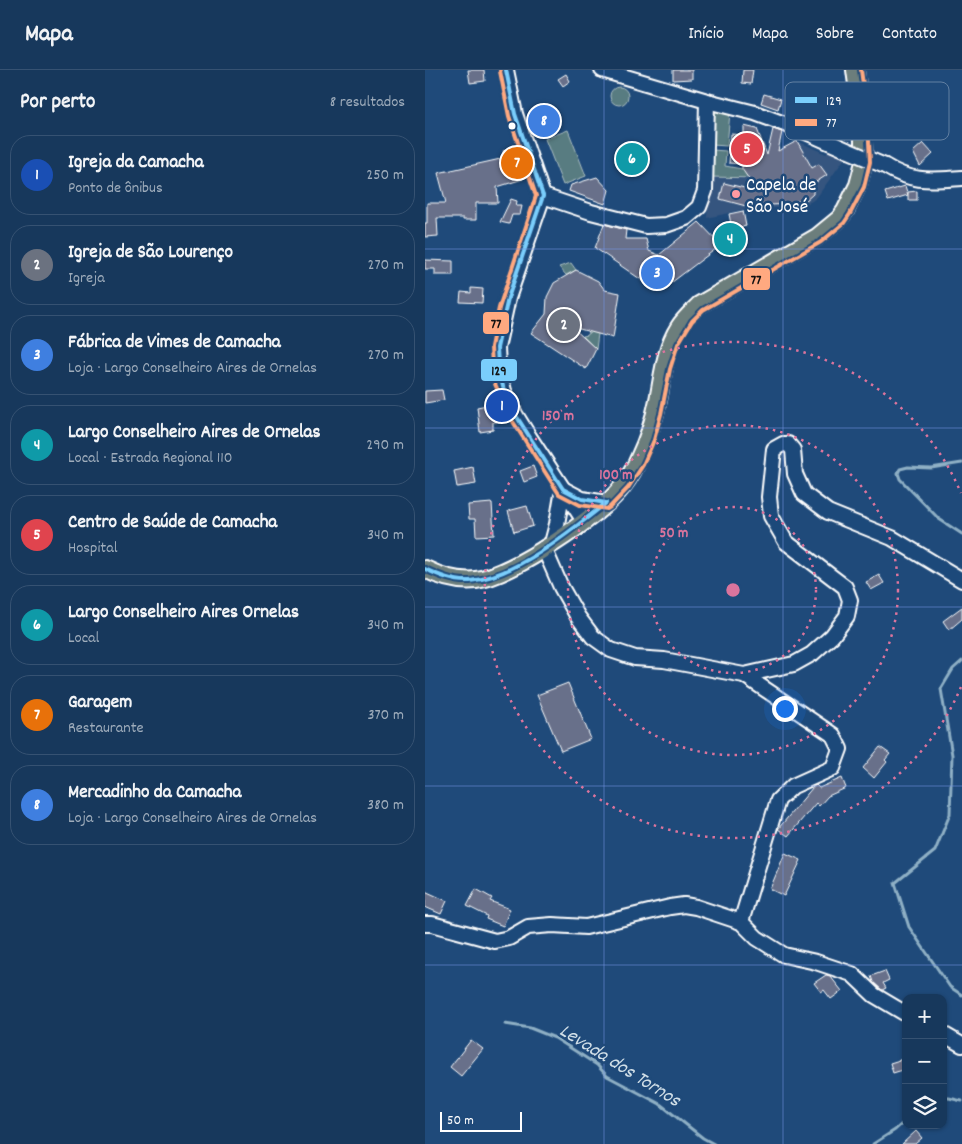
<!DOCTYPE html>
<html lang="pt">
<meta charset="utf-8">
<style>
body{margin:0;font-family:Dekko,sans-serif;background:#203f62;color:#f1f3f6}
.controls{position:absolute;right:15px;bottom:15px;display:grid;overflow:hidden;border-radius:10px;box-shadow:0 1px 4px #0004}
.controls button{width:45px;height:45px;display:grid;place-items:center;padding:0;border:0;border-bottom:1px solid #365272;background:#17385c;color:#f1f3f6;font:25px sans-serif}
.scale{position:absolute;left:15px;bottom:12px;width:82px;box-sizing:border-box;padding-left:5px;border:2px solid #fff;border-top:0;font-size:14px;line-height:18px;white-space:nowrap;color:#fff;-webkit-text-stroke:4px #1f4a7a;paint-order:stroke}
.you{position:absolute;left:359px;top:638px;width:18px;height:18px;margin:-12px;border:4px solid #fff;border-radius:50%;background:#1a73e8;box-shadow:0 0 0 8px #1a73e833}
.badge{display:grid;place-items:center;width:32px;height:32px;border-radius:50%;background:#8c9099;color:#fff;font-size:16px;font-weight:700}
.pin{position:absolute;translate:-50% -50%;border:2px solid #fff;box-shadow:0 1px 5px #0006}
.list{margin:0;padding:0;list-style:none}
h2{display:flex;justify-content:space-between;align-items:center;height:65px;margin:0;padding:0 20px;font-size:21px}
h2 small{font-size:16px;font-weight:400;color:#9eacbb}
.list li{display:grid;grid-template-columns:32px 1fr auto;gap:15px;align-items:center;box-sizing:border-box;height:80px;margin:0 10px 10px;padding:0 10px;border:1px solid #365272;border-radius:20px}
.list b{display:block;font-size:19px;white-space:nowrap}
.list p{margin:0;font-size:16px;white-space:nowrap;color:#9eacbb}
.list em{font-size:16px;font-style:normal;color:#9eacbb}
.icon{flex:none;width:28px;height:28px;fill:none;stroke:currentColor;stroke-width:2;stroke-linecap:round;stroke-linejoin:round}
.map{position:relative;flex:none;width:537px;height:1074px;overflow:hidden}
header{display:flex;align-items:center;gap:30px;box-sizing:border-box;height:70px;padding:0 25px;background:#17385c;border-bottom:1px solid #365272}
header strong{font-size:24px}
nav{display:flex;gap:28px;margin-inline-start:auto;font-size:18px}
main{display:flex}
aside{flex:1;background:#17385c}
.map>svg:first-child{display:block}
.built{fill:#35557f}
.green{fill:#587c81;stroke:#acbec0}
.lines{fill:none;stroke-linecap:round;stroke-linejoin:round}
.stream{stroke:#8fb0c5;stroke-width:3}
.building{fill:#68708a;stroke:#fff}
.minor-casing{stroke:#fff;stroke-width:18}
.major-casing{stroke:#fff;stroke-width:20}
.minor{stroke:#1f4a7a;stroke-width:14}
.major{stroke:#6c7e7c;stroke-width:16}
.minor-bridge-casing{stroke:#fff;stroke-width:18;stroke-linecap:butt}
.minor-bridge{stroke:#1f4a7a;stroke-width:14}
.bus-1-casing{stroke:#1f4a7a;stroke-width:8}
.bus-2-casing{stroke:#1f4a7a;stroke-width:8}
.bus-1{stroke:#7acefc;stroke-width:4}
.bus-2{stroke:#ffa980;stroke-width:4}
.grid{fill:none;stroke:#7795e8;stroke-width:1;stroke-opacity:0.55}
.ring{fill:none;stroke:#da749d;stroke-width:2.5;stroke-dasharray:2.5 5}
.bus-dot{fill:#fff;stroke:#1f4a7a;stroke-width:2}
.poi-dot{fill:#ff9aa2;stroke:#1f4a7a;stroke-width:2}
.labels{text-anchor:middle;stroke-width:5;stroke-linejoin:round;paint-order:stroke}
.poi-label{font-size:19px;fill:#fff;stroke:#1f4a7a;text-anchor:start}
.water-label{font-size:20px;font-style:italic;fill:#d0dee7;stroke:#1f4a7a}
.key{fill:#1f4a7a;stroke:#6280a2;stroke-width:1}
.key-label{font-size:14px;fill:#fff}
.centre{fill:#da749d;stroke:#1f4a7a;stroke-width:2.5}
.ring-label{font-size:15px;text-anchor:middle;font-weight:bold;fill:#da749d;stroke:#1f4a7a;stroke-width:5;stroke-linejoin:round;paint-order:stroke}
.line-badge{stroke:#1f4a7a;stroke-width:2}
.pale-badge-label{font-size:14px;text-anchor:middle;font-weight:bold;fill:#111}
</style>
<header>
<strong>Mapa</strong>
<nav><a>Início</a><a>Mapa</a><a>Sobre</a><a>Contato</a></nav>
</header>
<main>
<aside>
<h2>Por perto<small>8 resultados</small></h2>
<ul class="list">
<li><span class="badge" style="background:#1a4fb4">1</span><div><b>Igreja da Camacha</b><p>Ponto de ônibus</p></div><em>250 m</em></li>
<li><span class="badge" style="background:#6b7280">2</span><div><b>Igreja de São Lourenço</b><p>Igreja</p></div><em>270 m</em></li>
<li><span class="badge" style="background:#3f7fe0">3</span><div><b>Fábrica de Vimes de Camacha</b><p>Loja · Largo Conselheiro Aires de Ornelas</p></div><em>270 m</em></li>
<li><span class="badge" style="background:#0f9aa8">4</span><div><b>Largo Conselheiro Aires de Ornelas</b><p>Local · Estrada Regional 110</p></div><em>290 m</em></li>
<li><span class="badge" style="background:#e0444e">5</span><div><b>Centro de Saúde de Camacha</b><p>Hospital</p></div><em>340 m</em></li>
<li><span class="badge" style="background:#0f9aa8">6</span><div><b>Largo Conselheiro Aires Ornelas</b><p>Local</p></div><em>340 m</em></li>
<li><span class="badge" style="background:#e8710a">7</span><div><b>Garagem</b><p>Restaurante</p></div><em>370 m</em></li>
<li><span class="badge" style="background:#3f7fe0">8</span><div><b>Mercadinho da Camacha</b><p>Loja · Largo Conselheiro Aires de Ornelas</p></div><em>380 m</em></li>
</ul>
</aside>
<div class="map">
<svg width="537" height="1074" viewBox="0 0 537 1074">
<rect width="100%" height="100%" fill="#1f4a7a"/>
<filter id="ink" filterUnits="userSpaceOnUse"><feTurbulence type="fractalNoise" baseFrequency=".02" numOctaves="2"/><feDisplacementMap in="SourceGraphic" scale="10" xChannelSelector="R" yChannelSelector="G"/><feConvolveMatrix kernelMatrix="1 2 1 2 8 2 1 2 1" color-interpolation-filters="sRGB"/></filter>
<g filter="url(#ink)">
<g class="built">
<circle cx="119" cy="51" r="11"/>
<polygon points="372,71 401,84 405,80 420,88 392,127 387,131 375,137 321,139 282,148 285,107 352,108 349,84"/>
</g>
<g class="green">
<circle cx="194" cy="26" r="9"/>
<polygon points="290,38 305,42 302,76 287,75"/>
<polygon points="143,60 161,106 138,115 120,69"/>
<polygon points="287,80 301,81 300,96 317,99 333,108 285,107"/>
<polygon points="146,193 151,200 141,205 134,197"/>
<polygon points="165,247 173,264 171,279 158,266 163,265"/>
</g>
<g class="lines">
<g class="stream">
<polyline points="537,393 506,398 483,397 475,399 473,403 475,409 514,449 537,464"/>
<polyline points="537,591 528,599 516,619 527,685 525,744 510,781 470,813 484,857 525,917 537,925"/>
<polyline points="80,954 105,958 130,968 172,995 182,1006 235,1034 278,1068 289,1074"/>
<polyline points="518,1028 524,1028 537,1031"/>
<polyline points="448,1074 470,1060 481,1050"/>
</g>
</g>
<g class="building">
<polygon points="43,0 59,0 60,11 45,13"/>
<polygon points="248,0 267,0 267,9 248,10"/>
<polygon points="318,0 328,0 326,14 317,13"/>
<polygon points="141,4 145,11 138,16 133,9"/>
<polygon points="339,24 356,29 353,39 336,33"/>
<polygon points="319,56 332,59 342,85 348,59 357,62 353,81 372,71 387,98 394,94 402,105 388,114 388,124 379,132 369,131 369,134 321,136 295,129 299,113 332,121 317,99 317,94 304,93 306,64 319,65"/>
<polygon points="498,73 508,84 495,96 488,82"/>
<polygon points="92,77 101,105 98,106 98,109 72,117 73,133 51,133 51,150 38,150 38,148 12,148 13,166 0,167 0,153 2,153 2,133 21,133 13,103 80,88 78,81"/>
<polygon points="172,107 184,120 180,134 144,121 146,115"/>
<polygon points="480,116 483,125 463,131 460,122"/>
<polygon points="492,121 492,130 483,130 483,122"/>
<polygon points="86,129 92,131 91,136 97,136 95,145 87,145 84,154 75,152"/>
<polygon points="318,141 321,156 307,159 304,144"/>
<polygon points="274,152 296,175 234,222 170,178 179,154 201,160 200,169 221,169 224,181 234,185"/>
<polygon points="0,190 28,191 28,205 10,205 10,199 0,199"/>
<polygon points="151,200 173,211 180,220 195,223 188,268 147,257 171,279 161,299 106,263 121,244 122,227 129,213"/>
<polygon points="46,218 58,219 57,233 35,232 36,222 46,223"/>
<polygon points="17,320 19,330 0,333 0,321"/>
<polygon points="62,335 62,339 67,339 72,352 68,352 68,360 55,362 52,337"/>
<polygon points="108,396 112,407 99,412 95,401"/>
<polygon points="48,397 51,414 32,417 29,401"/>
<polygon points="67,433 69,465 51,466 50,449 44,449 43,435"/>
<polygon points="102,436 108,456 89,462 83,441"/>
<polygon points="454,505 459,513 446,520 441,512"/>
<polygon points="537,537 537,549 524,560 518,551"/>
<polygon points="143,613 166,669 136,681 112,625"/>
<polygon points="455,677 465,684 460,690 462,692 449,708 438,698"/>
<polygon points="417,708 421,718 403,726 394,736 391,733 363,766 353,759 388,717 391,715 394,718"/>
<polygon points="360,783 376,790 359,826 345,819"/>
<polygon points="51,819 67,828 65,831 85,839 78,856 61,849 62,846 42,836"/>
<polygon points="0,821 22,831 16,844 0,837"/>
<polygon points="460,901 464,910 458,913 461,918 457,920 448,912 446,906"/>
<polygon points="401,905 405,906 417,921 406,929 399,920 396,922 389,913"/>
<polygon points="46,970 58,979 36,1006 25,997"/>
<polygon points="481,988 481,999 468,1003 465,993"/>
<polygon points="491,1061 497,1068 490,1074 477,1074"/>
</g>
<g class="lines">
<g class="minor-casing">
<g id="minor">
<polyline points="81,0 90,44 118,126"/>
<polyline points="177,0 282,31 330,43 381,62 424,81"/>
<path d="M 460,96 C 487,113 506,110 537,108"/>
<polyline points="118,126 83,228 72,278 73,295 79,321 90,344 103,365 159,451"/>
<polyline points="118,126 166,142 221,156 241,155 261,148 274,137 280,121 282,31"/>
<polyline points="138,419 157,429 181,433"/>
<polyline points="127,473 132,454 138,419"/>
<polyline points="119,478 136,517 153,547 168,567 186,580 210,588 239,590 319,605 408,665 415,679 408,698 368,716 353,730 316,852"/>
<polyline points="319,605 369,594 387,584 407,566 422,546 425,530 420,517 361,472 346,446 344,427 349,379 358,374 363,374 368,380 370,404 379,424 403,442 467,468 537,510"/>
<polyline points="0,854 7,854 70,871 84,868 103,857 127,855 161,857 245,837 259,835 271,837 316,852 332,868 359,885 391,892 427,904 449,925 481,944"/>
<polyline points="518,964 537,975"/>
</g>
</g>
<g class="major-casing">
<path id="major" d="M 0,499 C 16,507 33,512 51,510 C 86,506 175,446 197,417 C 203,409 210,398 214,388 C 223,369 229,350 233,330 C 238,305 240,279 254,257 C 259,249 267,242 274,235 L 392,167 L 414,149 L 420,141 L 433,115 L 439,92 L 437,52 L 430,0"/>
</g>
<use href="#minor" class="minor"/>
<use href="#major" class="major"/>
<g class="minor-bridge-casing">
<polyline id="minor-bridge" points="424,81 460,96"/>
</g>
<use href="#minor-bridge" class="minor-bridge"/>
<g class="bus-1-casing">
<g id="bus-1">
<polyline points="81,0 90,44 118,126"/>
<polyline points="118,126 83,228 72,278 73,295 79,321 90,344 138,419 157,429 181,433"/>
<path d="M 0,499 C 13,505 29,512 45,511 C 90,507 146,461 181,433"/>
</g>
</g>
<g class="bus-2-casing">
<polyline id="bus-2" points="75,1 84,46 111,126 74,238 66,277 67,296 70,314 85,347 134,424 155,435 182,439 185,437 203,418 218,395 229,370 236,344 245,299 253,274 267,251 278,240 396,172 419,153 425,144 439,117 445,92 443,51 436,0"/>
</g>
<use href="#bus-1" class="bus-1"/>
<use href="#bus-2" class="bus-2"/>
</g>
</g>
<path class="grid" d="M 179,0 L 179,1074M 358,0 L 358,1074M 0,179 L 537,179M 0,358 L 537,358M 0,537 L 537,537M 0,716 L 537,716M 0,895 L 537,895"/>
<g class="ring">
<circle cx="308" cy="520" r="83"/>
<circle cx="308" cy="520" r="165"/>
<path d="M536 617A248 248 0 1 1 536 423"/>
</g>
<circle class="bus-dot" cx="87" cy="56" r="4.5"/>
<circle class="poi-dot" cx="311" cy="124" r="5"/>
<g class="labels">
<g class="poi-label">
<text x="321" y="120">Capela de<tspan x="321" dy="22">São José</tspan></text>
</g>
<g class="water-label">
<text transform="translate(196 994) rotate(32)" y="7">Levada dos Tornos</text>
</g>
</g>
<rect x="360" y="12" width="164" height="58" rx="8" class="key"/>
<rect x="370" y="27" width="22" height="6" fill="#7acefc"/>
<rect x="370" y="49" width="22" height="7" fill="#ffa980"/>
<g class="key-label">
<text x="401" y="35">129</text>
<text x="401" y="57">77</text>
</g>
<circle cx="308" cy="520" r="8" class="centre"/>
<g class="ring-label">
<text x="133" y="350">150 m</text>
<text x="191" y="409">100 m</text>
<text x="249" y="467">50 m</text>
</g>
<g class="line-badge">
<rect x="317" y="197" width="29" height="24" rx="5" fill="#ffa980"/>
<rect x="57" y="241" width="28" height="24" rx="5" fill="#ffa980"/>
<rect x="55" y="288" width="38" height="24" rx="5" fill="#7acefc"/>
</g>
<g class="pale-badge-label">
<text x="331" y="214">77</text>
<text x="71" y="258">77</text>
<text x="74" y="305">129</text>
</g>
</svg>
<div class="controls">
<button>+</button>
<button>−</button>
<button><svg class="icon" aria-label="layers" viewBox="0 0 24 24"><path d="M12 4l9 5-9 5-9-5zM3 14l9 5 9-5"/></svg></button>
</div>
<div class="scale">50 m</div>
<div class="you"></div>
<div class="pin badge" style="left:77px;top:336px;background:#1a4fb4">1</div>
<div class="pin badge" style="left:139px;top:255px;background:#6b7280">2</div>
<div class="pin badge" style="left:232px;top:203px;background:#3f7fe0">3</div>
<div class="pin badge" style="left:305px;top:169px;background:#0f9aa8">4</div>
<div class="pin badge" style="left:322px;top:79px;background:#e0444e">5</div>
<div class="pin badge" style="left:207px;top:89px;background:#0f9aa8">6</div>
<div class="pin badge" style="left:92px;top:93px;background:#e8710a">7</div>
<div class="pin badge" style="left:119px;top:51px;background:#3f7fe0">8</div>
</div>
</main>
